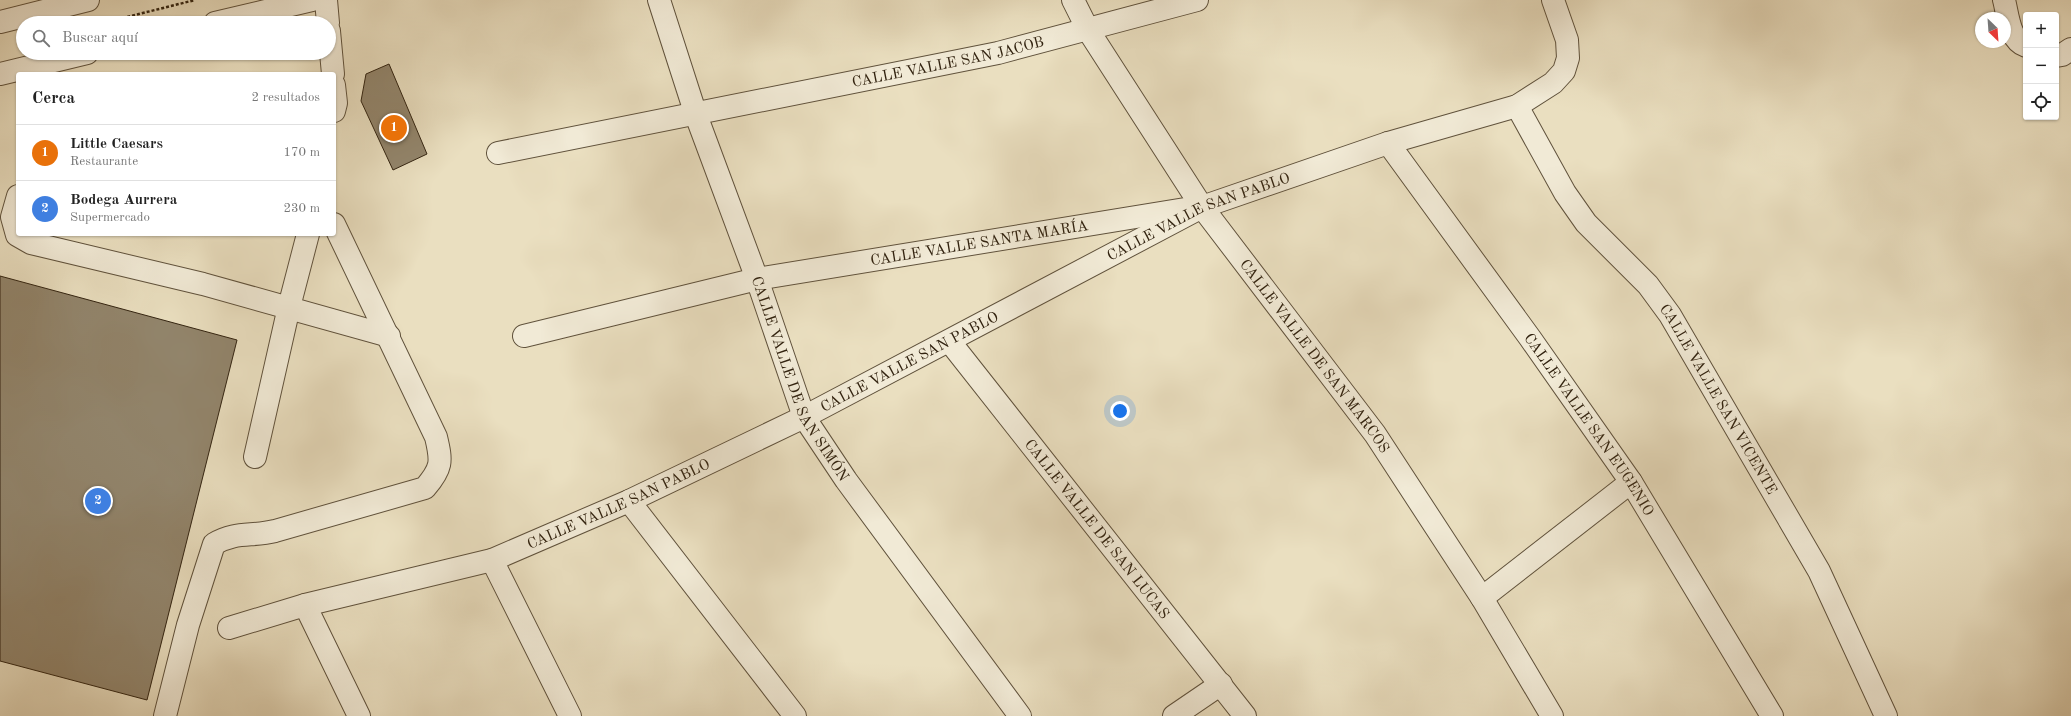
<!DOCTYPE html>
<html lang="es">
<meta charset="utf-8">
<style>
body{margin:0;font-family:"Old Standard TT",serif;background:#f2f2f2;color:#222}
.controls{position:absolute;right:12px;top:12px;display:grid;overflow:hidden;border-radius:4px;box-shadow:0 1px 3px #0004}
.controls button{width:36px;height:36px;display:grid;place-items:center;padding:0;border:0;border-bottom:1px solid #e0e0e0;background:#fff;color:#222;font:20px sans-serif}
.compass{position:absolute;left:1975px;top:12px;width:36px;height:36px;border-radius:50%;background:#fff;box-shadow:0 1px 3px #0004;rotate:155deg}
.you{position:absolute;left:1120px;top:411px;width:14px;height:14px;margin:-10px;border:3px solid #fff;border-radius:50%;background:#1a73e8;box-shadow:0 0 0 6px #1a73e833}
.badge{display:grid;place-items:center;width:26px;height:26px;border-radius:50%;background:#7c3aed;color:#fff;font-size:13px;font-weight:700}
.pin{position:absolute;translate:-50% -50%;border:2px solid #fff;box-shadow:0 1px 4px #0006}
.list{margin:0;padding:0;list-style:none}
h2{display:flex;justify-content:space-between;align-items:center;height:52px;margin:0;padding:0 16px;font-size:17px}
h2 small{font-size:13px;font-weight:400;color:#767676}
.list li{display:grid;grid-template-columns:26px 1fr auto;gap:12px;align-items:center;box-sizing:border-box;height:56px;padding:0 16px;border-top:1px solid #e0e0e0}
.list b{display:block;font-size:15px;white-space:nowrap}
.list p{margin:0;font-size:13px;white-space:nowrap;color:#767676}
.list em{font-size:13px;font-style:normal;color:#767676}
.icon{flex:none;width:22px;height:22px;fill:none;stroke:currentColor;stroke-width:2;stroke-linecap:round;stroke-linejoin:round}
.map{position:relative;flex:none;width:2071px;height:716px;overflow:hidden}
.search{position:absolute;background:#fff;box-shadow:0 1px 3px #0004;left:16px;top:16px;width:320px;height:44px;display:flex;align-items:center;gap:10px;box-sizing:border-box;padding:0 14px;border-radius:22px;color:#767676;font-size:15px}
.panel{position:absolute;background:#fff;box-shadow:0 1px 3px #0004;left:16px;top:72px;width:320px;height:164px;border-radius:4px}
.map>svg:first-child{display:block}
.building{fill:#92856c;stroke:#322310}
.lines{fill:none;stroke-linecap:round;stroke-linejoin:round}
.minor-casing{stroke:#60523c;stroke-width:24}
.path{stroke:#322310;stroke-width:2.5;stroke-dasharray:3 2;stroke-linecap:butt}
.minor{stroke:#f1ead6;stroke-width:22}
.labels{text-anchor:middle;stroke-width:3.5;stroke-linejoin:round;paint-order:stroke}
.street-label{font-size:15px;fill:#322310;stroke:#f1ead6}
</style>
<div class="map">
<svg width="2071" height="716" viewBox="0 0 2071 716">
<rect width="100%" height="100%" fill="#eadfc0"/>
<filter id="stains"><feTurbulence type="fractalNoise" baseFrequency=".005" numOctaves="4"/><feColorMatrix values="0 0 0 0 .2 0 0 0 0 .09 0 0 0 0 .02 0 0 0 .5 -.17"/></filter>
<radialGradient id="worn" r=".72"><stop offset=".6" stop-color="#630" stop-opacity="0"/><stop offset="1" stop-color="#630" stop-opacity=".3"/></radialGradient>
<g class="building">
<polygon points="389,64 427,154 393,170 361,101 366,74"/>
<polygon points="0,276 237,340 147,700 0,661"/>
</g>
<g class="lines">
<g class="minor-casing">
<g id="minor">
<polyline points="326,0 328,23"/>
<path id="s1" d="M 659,0 L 696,115 L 757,279 L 804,417 L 846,480 L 1020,716"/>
<path id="s2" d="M 1073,0 L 1088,30 L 1202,207 L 1375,434 L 1482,598 L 1552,716"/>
<path d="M 2004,0 C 2008,15 2009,40 2026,46"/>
<polyline points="0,22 88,0"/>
<polyline points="215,23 312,0"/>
<polyline points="329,31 333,74"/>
<polyline points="2056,56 2062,55 2071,49"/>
<polyline points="0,74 87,53"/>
<polyline points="334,85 336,103 334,111"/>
<path id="s3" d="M 1517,106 L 1565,193 L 1586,223 L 1648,285 L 1670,315 L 1819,571 L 1886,716"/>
<path id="s4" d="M 1388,143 L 1530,338 L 1631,482 L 1772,716"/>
<path id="s5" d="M 498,153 L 998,53 L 1197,0"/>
<polyline points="18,196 12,217 17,235 31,243 203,284 389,336"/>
<path id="s6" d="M 524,336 L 757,279 L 1185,209"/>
<path id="s7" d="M 950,342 L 1245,716"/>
<polyline points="255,457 289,307 308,234"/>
<polyline points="629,501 795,716"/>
<polyline points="492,560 570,716"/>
<polyline points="1482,598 1631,482"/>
<polyline points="305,605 359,716"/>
<path id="s8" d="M 229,628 L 305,605 L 492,560 L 629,501 L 804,417 L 1202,207 L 1388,143 L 1517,106 L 1553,83 L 1564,71 L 1568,58 L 1567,40 L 1553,0"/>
<path d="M 165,716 L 188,625 L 214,544 C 236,531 251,537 275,531 L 425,488 C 442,468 442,462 436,437 L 334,224"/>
<polyline points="1174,716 1221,684"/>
</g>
</g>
<polyline class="path" points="103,23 195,0"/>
<use href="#minor" class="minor"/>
</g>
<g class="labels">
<g class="street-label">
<text dy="5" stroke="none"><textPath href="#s5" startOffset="459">CALLE VALLE SAN JACOB</textPath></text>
<text dy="5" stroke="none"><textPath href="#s8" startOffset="1058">CALLE VALLE SAN PABLO</textPath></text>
<text dy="5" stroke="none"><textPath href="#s6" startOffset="465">CALLE VALLE SANTA MARÍA</textPath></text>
<text dy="5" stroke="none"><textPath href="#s2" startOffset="431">CALLE VALLE DE SAN MARCOS</textPath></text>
<text dy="5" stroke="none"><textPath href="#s8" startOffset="734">CALLE VALLE SAN PABLO</textPath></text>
<text dy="5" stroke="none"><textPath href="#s1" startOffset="405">CALLE VALLE DE SAN SIMÓN</textPath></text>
<text dy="5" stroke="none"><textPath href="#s3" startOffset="358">CALLE VALLE SAN VICENTE</textPath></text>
<text dy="5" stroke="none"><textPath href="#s4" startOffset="346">CALLE VALLE SAN EUGENIO</textPath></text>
<text dy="5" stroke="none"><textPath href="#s8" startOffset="410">CALLE VALLE SAN PABLO</textPath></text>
<text dy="5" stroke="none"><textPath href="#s7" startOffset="238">CALLE VALLE DE SAN LUCAS</textPath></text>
</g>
</g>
<rect width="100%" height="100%" filter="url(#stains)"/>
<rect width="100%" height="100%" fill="url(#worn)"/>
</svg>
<div class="controls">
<button>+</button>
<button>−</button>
<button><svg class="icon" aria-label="locate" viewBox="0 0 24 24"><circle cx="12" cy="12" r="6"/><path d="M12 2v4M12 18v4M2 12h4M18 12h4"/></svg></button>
</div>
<svg class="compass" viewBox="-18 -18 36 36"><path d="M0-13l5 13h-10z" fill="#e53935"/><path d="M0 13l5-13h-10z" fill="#767676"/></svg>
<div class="you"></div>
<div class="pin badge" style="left:394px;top:128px;background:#e8710a">1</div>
<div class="pin badge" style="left:98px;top:501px;background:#3f7fe0">2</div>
<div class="search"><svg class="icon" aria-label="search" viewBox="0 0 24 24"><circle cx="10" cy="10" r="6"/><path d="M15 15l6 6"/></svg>Buscar aquí</div>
<section class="panel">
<h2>Cerca<small>2 resultados</small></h2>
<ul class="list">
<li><span class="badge" style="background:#e8710a">1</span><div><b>Little Caesars</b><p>Restaurante</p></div><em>170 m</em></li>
<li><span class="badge" style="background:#3f7fe0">2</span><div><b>Bodega Aurrera</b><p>Supermercado</p></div><em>230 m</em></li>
</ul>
</section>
</div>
